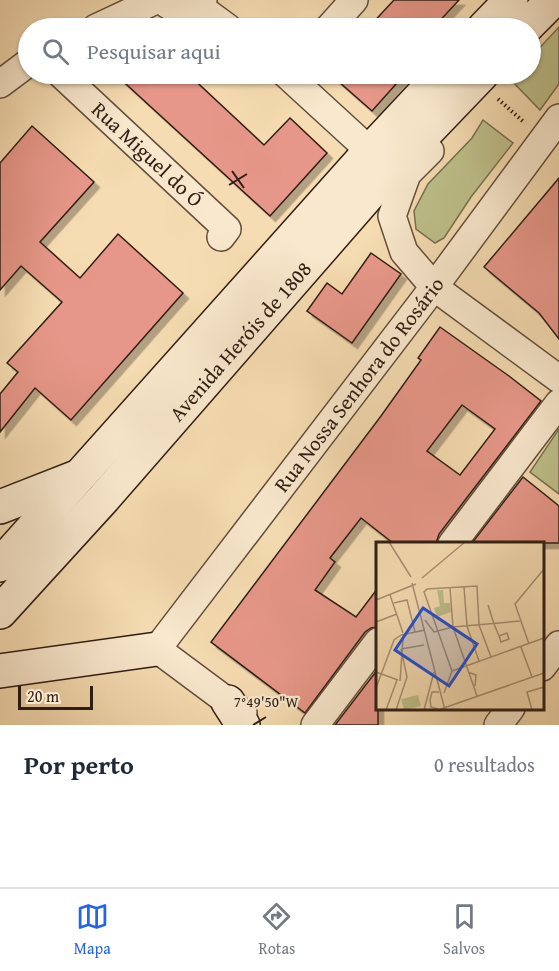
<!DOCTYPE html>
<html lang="pt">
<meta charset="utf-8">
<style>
body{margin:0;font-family:"Gentium Book Plus",serif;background:#f6f6f7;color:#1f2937}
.scale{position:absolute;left:18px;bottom:15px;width:75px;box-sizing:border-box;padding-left:6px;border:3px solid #301e14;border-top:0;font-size:16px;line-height:21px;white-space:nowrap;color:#301e14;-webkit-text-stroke:4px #f9e8cd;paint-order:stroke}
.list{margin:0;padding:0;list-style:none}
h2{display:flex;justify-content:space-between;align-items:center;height:78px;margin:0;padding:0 24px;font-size:26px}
h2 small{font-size:20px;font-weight:400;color:#747a83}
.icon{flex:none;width:33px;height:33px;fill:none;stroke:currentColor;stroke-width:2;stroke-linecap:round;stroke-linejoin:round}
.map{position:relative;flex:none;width:559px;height:725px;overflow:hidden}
.search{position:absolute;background:#fff;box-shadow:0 2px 4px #0004;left:18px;right:18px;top:18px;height:66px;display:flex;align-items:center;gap:15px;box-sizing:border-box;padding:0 21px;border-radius:33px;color:#747a83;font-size:22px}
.sheet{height:162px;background:#fff}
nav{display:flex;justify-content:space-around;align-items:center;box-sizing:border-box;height:84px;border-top:2px solid #e0e1e3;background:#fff;font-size:16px;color:#747a83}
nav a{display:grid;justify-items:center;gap:3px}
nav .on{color:#2563eb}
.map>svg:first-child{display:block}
.green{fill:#bec08b;stroke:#776f50;stroke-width:1.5}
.building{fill:#e79789;stroke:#301e14;stroke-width:1.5;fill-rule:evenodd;filter:url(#shadow)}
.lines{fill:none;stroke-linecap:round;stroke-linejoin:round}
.street-casing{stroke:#624e3c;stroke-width:30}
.secondary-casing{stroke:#301e14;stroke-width:36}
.path{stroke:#301e14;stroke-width:4;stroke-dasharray:1.5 3;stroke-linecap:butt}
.street{stroke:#f9e8cd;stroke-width:27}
.secondary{stroke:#f9e8cd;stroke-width:33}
.ticks{fill:none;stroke:#301e14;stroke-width:2}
.labels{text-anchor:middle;stroke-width:4.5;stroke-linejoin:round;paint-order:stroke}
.street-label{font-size:21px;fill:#301e14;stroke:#f9e8cd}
.inset-road{fill:none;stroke:#a79073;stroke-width:1.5}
.view{fill:#1d4ed8;fill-opacity:0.15;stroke:#1d4ed8;stroke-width:3}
.inset-edge{fill:none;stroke:#301e14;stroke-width:3}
.ticks-label{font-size:15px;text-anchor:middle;fill:#301e14;stroke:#f9e8cd;stroke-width:4.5;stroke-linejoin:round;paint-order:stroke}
</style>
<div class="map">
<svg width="559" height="725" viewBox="0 0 559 725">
<defs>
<filter id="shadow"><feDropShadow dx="5.5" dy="5.5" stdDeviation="0" flood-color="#0004"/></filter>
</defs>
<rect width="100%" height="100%" fill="#f6dcb2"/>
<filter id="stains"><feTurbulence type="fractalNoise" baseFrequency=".00333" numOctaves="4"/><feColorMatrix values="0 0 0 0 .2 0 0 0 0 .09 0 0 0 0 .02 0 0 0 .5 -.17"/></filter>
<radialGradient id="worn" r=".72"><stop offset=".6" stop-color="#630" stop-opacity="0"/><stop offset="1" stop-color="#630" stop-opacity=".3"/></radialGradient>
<g class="green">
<polygon points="559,27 559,84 540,110 510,79 515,74 530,74 531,57"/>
<polygon points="483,120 513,143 471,197 444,238 435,243 416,229 414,211 428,184 472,138"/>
<polygon points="559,429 559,494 530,472"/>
</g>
<g class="building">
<polygon points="394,0 459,0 433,28 368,28"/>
<polygon points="115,74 188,74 264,145 290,118 327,153 270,216"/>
<polygon points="330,74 405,74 372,111"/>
<polygon points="32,126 94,182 40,242 80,278 118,234 183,293 71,420 35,388 0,432 0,394 18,372 7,363 62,302 21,266 0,290 0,163"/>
<polygon points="559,178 559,339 539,313 484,267"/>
<polygon points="371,253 401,274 352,343 307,311 327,283 342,294"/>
<path d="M 440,327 L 509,376 L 541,401 L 439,534 L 436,543 L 393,543 L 361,518 L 330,558 L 335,562 L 315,590 L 356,617 L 378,588 L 378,627 L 371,628 L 365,632 L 305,713 L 211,642 L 381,416 L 421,360 L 418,358 ZM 462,405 L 495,429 L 460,475 L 427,451 Z"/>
<polygon points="523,477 559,506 559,543 472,543"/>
<polygon points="378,669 378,725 335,725"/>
</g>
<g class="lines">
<g class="street-casing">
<g id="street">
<path d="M 162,0 C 175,12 190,15 203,0"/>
<polyline points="198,6 228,28"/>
<polyline points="96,28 156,0"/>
<polyline points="329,28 354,0"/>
<path id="s1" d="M 61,74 L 227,229 L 221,237"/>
<polyline points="286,74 370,151"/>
<polyline points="0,84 28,63"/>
<polyline points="430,151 407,174 392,216 404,252 434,287 559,379"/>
<polyline points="452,544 559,403"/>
<polyline points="542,667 559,645"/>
<path id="s2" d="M 243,713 L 157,649 L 434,287 L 559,118"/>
<polyline points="315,725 378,642"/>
<polyline points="498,725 511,708"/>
</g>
</g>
<g class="secondary-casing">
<g id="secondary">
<polyline points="484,28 511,0"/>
<polyline points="525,28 553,0"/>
<polyline points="0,507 74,478"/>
<polyline points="0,565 370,151 442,74"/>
<path id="s3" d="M 0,612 L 104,498 L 390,170 L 482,74"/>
<polyline points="0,671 157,649"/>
<polyline points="228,702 243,725"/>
</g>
</g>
<polyline class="path" points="498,99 525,123"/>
<use href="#street" class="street"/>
<use href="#secondary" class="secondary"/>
</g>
<path class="ticks" d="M 232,171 L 244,188M 229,185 L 247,174M 253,725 L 266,717"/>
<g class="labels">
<g class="street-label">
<text dy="7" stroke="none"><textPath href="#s1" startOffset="118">Rua Miguel do Ó</textPath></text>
<text dy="7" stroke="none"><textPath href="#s3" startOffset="362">Avenida Heróis de 1808</textPath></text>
<text dy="7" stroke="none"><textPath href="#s2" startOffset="440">Rua Nossa Senhora do Rosário</textPath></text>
</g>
</g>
<g transform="translate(376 542)">
<rect width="168" height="168" fill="#f6dcb2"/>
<path d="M 61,48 L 67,48 L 68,61 L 74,61 L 75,70 L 61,75 L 58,66 L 64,64 ZM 42,153 L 45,164 L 28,168 L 25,157 Z" fill="#bec08b"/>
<path class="inset-road" d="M 13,0 L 35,35M 46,36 L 89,0M 36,41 L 69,168M 88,45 L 91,84 L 103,119M 74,46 L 77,85 L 101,154M 14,53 L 27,91M 0,58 L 40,42M 18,61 L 31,58 L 39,90M 112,63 L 118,82 L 123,94 L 125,100 L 133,97 L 131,91 L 123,94M 49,78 L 58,90 L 77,85 L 144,79M 0,80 L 21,72M 30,93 L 25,93 L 49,88M 153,102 L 139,62 L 168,27M 145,105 L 156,135M 25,107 L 48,103M 76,129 L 48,50 L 51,47 L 101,44 L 103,83 L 115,115M 76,129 L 168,96M 0,130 L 22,138M 92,130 L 100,133 L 99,144M 24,139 L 27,96M 0,146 L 18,98 L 25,93M 68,151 L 76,129M 62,167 L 55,165 L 54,158 L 56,150 L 63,150M 10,168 L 21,138M 20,168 L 31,135 L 25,107M 48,168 L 58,130M 62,168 L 168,131M 156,168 L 151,150 L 168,145"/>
<path class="view" d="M 47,66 L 101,102 L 73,144 L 19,108 Z"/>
<rect width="168" height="168" class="inset-edge"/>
</g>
<g class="ticks-label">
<text x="266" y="707">7°49'50"W</text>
</g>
<rect width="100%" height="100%" filter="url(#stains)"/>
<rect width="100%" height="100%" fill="url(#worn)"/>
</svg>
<div class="scale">20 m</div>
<div class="search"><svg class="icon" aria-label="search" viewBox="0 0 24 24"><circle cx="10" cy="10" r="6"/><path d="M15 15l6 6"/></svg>Pesquisar aqui</div>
</div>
<section class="sheet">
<h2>Por perto<small>0 resultados</small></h2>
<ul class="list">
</ul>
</section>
<nav>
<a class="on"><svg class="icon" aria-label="map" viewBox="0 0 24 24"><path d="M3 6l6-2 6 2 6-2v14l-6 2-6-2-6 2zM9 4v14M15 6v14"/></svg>Mapa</a>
<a><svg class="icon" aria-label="directions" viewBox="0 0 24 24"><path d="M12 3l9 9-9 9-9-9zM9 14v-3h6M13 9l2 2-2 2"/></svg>Rotas</a>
<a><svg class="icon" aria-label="saved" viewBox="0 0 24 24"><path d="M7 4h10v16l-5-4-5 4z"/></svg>Salvos</a>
</nav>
